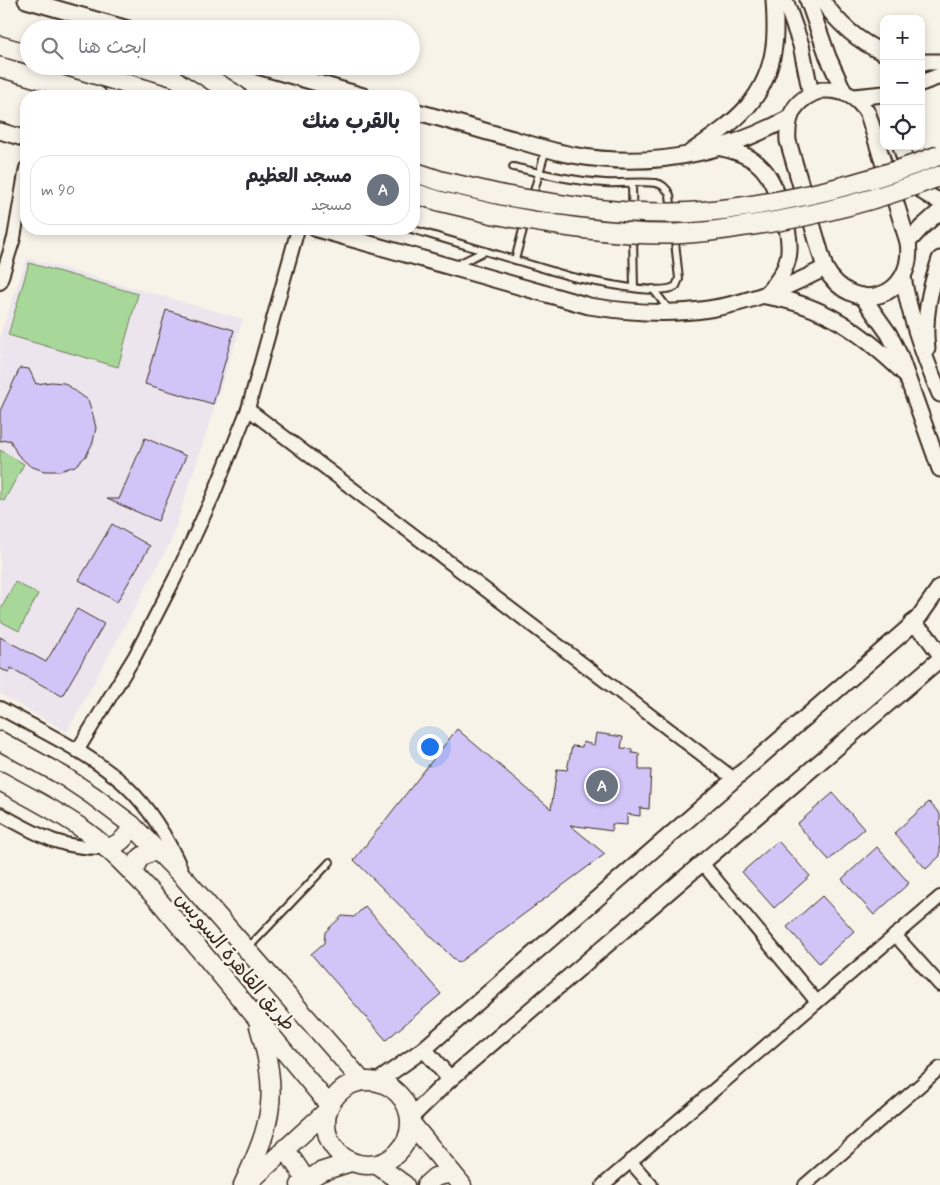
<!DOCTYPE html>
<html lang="ar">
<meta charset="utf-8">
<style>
body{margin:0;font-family:Mynerve,"Playpen Sans Arabic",sans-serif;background:#f7f7f7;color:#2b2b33;direction:rtl}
.controls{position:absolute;right:15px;top:15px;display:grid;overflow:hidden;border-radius:10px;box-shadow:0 2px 8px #0003}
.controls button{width:45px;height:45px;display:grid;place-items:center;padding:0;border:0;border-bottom:1px solid #e1e1e2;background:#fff;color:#2b2b33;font:25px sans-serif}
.you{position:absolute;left:429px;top:746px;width:18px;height:18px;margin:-12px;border:4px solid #fff;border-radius:50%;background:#1a73e8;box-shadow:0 0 0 8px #1a73e833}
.badge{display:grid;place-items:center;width:32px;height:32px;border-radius:50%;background:#3b2a1e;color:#fff;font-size:16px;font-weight:700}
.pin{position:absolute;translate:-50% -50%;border:2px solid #fff;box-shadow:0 1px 5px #0006}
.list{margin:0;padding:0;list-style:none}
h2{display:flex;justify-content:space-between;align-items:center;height:65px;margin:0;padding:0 20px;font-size:21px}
h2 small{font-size:16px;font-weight:400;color:#7c7c81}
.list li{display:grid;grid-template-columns:32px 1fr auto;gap:15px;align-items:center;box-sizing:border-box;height:70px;margin:0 10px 10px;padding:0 10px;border:1px solid #e1e1e2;border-radius:20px}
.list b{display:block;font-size:19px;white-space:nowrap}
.list p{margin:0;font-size:16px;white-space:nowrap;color:#7c7c81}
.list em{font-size:16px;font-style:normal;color:#7c7c81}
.icon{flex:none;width:28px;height:28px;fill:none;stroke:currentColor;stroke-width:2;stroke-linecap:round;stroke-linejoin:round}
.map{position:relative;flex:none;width:940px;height:1185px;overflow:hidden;direction:ltr}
.search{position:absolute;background:#fff;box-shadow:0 2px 8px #0003;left:20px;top:20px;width:400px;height:55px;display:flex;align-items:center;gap:12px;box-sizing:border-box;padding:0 18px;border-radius:28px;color:#7c7c81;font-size:19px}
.panel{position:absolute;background:#fff;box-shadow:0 2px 8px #0003;left:20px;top:90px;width:400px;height:145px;border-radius:20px;direction:rtl}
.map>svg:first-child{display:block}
.built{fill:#ece5ed}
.green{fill:#a7d899;stroke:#71815c}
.building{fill:#d1c5f8;stroke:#3b2a1e}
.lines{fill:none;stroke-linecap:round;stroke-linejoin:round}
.service-casing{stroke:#3b2a1e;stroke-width:10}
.minor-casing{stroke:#3b2a1e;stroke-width:16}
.tertiary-casing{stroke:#3b2a1e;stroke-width:19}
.secondary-casing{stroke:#3b2a1e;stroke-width:21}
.primary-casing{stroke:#3b2a1e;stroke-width:22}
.service{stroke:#f7f3e8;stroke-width:6}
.minor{stroke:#f7f3e8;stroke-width:12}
.tertiary{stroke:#f7f3e8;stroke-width:15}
.secondary{stroke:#f7f3e8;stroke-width:18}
.primary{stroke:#f7f3e8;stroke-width:19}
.primary-bridge-casing{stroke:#3b2a1e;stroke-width:22;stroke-linecap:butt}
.primary-bridge{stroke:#f7f3e8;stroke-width:19}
.labels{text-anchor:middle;stroke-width:5;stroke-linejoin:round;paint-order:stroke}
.street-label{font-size:20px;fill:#3b2a1e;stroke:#f7f3e8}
</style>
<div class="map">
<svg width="940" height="1185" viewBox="0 0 940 1185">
<rect width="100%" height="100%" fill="#f7f3e8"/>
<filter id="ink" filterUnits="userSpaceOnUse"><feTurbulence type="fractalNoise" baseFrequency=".02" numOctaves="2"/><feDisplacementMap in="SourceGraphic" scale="10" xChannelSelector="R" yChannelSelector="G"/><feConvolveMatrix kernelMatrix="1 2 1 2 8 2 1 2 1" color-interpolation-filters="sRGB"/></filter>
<g filter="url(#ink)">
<polygon class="built" points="27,258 243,319 171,541 67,732 0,694 0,336"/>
<g class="green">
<polygon points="29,263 138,294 118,367 8,335"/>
<polygon points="0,450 24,464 4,501 0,499"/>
<polygon points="15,582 38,594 19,631 0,621 0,611"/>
</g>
<g class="building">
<polygon points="166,310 234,330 213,404 145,384"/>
<polygon points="20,368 29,369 36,384 51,382 64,383 88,400 93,415 96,428 93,442 86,456 75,466 60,471 44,471 30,466 17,454 10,440 0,441 0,411"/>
<polygon points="145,438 186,456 158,521 107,499 119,499"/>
<polygon points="112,524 150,546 117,602 79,580"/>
<polygon points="77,609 104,624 62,696 11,668 9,672 0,669 0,637 46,662"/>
<polygon points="457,729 551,809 557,769 567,770 572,746 582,747 583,742 594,745 596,733 623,737 621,748 632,749 632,753 639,754 639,770 651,770 649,809 640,808 640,816 627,814 627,825 612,824 612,831 570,825 605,854 458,963 354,860"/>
<polygon points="833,793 864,829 829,860 797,824"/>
<polygon points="929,802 940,814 940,856 926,869 894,833"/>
<polygon points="778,841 810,876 774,908 742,872"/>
<polygon points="877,847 909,883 874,915 842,879"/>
<polygon points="822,896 854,931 819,963 787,927"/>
<polygon points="365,906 441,994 386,1040 311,954 324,943 325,932 342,916 354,917"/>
</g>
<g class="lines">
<g class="service-casing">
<g id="service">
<polyline points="632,184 634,288"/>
<polyline points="532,198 546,149"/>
<path d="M 411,229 L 572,277 C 593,281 660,297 676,286 L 679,279 L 670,195 C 667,189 663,184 656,183 C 640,181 621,184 605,183 C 574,181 544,174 513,167"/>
<polyline points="515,260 525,222"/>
<polyline points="454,266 485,251"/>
<polyline points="653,289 669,310"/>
<polyline points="248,948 330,862"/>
</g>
</g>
<g class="minor-casing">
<g id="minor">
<polyline points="0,283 14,238 26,168"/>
<polyline points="248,409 734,779"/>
<path d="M 0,708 C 41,731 88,752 124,784 C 151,809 169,840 183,873"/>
<polyline points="77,751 135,656 175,578 213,496 248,409 298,229"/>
<path d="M 0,814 C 38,835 60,849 106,848"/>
<polyline points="702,863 817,1002"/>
<polyline points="895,935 940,985"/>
<polyline points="630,1161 651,1185"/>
<polyline points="603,1185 940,897"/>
<polyline points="805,1185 940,1068"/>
</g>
</g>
<g class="tertiary-casing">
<g id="tertiary">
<polyline points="26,0 128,29"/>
<polyline points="785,0 801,45 811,94"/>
<polyline points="808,0 828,57 844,92"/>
<path d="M 822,0 C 838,24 857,41 884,53"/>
<polyline points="921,62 940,62"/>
<polyline points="258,66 363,96"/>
<polyline points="921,83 940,76"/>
<path d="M 822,90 C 843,89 857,96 868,114 L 908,242 C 916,298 853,318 825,268 L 788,141 C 786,114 796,98 822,90 Z"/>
<polyline points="854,97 884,94"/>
<path d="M 414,111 C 447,120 480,130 513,139 C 532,145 552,151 572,155 C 649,169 721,155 789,118"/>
<polyline points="0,131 26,139"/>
<path d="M 901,146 C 909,172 912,191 940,201"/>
<path d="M 721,148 C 762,156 772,175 783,212 C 793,246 793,267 767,293"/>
<path d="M 691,152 C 733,123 767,101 774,46 C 776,31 775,15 774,0"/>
<path d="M 317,229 L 589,306 C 680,321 743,311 825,268"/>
<polyline points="908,242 922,227 940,211"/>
<path d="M 903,277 C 910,318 923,355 940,394"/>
<path d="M 766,296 C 825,305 862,333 904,373"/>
<polyline points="862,296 889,334 899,354 940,469"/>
<path d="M 927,349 C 923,318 930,289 940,259"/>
<polyline points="912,623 926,635 940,654"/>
<polyline points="424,1049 450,1079"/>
<polyline points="377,1082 424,1049 906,630 919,617 940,587"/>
<polyline points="410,1118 450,1079 940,659"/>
</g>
</g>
<g class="secondary-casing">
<g id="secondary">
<polyline points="0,741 65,777 92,795 132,825 186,880 362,1081"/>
<path d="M 0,781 C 29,797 60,812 87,832 C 114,852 137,878 160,902 L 329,1105"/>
<path d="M 106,848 C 119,845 127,838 132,825"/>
<path d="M 134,875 C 135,859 144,851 159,852"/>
<circle cx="368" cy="1123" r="42"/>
<polyline points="411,1123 462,1185"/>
<polyline points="285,1148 306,1180"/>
<polyline points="377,1165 405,1185"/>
<polyline points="247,1184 328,1110"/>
<path d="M 243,1185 C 273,1121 279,1095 259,1026"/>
<polyline points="300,1185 320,1172 351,1162"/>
<polyline points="426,1185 435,1177 452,1173"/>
</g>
</g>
<g class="primary-casing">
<g id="primary">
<polyline points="0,46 29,54"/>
<polyline points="68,66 167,96"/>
<polyline points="190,66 237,96"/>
<polyline points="0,67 97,96"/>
<polyline points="414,172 441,181 501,195"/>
<polyline points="414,193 439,201 494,214"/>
</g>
</g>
<use href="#service" class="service"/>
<use href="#minor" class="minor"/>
<use href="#tertiary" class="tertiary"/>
<use href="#secondary" class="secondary"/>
<use href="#primary" class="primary"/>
<g class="primary-bridge-casing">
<g id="primary-bridge">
<path d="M 501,195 C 558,205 616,214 674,213 C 697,213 720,210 742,207 C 811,197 876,180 940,155"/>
<path d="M 494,214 C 553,225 614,235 675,234 C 698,233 723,230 746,226 C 813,217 877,200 940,176"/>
</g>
</g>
<use href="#primary-bridge" class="primary-bridge"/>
</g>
</g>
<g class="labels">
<g class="street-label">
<text transform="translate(236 961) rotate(50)" y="7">طريق القاهرة السويس</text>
</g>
</g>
</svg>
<div class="controls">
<button>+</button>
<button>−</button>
<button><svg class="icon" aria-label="locate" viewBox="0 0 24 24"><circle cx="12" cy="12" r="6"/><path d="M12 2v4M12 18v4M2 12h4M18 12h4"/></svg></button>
</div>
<div class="you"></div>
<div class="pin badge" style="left:602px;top:786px;background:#6b7280">A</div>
<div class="search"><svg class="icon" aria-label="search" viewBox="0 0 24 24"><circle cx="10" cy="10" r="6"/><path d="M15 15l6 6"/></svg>ابحث هنا</div>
<section class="panel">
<h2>بالقرب منك<small></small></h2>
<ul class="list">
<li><span class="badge" style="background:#6b7280">A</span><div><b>مسجد العظيم</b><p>مسجد</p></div><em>90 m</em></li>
</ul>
</section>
</div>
